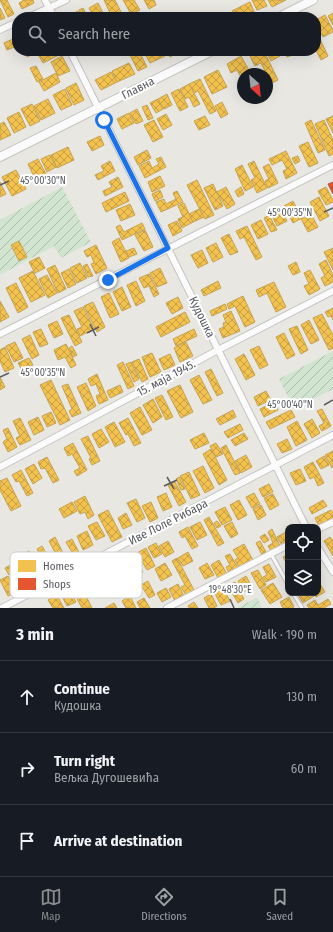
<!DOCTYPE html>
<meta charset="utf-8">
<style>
body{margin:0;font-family:"Fira Sans Condensed",sans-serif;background:#242831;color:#f1f3f6}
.controls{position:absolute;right:12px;bottom:12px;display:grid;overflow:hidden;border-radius:8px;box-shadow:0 4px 16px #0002}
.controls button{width:36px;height:36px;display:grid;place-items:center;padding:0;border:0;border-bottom:1px solid #363941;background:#171b24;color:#f1f3f6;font:20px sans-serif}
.compass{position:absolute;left:237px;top:68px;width:36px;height:36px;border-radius:50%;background:#171b24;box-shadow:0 4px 16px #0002;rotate:153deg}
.stop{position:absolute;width:12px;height:12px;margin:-9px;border:3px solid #1a73e8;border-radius:50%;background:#fff}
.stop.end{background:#1a73e8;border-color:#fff;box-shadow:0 1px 4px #0008}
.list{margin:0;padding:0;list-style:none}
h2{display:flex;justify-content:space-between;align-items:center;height:52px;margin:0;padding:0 16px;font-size:17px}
h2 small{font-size:13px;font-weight:400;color:#9ea1a6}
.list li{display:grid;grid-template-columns:26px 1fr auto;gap:12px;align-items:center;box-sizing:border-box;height:72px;padding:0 16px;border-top:1px solid #363941}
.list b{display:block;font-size:15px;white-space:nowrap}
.list p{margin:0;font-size:13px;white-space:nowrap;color:#9ea1a6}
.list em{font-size:13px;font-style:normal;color:#9ea1a6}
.icon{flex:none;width:22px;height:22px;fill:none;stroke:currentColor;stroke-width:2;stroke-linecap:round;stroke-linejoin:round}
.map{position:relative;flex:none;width:333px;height:608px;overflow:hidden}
.search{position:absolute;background:#171b24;box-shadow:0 4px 16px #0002;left:12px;right:12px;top:12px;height:44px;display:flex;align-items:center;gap:10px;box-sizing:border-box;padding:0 14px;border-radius:16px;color:#9ea1a6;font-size:15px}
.sheet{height:268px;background:#171b24}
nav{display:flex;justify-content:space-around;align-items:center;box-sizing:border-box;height:56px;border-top:1px solid #363941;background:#171b24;font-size:11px;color:#9ea1a6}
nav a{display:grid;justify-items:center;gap:2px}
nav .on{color:#8a8c8e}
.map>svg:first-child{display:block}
.garden{fill:url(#garden-furrows)}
.homes{fill:url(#homes-cross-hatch);stroke:#c4a253}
.shops{fill:url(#shops-cross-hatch);stroke:#ba583d}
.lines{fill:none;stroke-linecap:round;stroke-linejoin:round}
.service-casing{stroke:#c4c4c3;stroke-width:5}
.minor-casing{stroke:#c4c4c3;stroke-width:8}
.secondary-casing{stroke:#c5c5c4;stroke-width:10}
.service{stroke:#fcfbfb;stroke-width:3}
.minor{stroke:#fcfbfb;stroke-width:6}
.secondary{stroke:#fcfbfb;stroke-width:8}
.route{stroke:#1a73e8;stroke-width:5}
.ticks{fill:none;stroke:#585b60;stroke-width:1.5}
.labels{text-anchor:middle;stroke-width:4;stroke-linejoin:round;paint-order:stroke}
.street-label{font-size:12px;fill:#585b60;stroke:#fff}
.key{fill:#fff;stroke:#cdcecf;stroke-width:1}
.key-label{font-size:11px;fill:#585b60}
.ticks-label{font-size:10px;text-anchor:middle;fill:#585b60;stroke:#fff;stroke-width:4;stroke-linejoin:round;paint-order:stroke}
</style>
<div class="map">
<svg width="333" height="608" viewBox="0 0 333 608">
<defs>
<pattern id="garden-furrows" width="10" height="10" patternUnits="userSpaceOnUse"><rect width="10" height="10" fill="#d0e4cf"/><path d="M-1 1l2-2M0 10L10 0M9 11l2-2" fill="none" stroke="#acbcab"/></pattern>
<pattern id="homes-cross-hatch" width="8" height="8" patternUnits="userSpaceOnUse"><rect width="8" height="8" fill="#f2c14e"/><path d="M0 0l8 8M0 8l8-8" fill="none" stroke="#c7a044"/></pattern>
<pattern id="shops-cross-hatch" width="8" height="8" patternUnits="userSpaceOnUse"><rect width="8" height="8" fill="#e4572e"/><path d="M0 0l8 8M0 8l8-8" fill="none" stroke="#bc4b2b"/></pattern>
</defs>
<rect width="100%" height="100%" fill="#e8e7e2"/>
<g class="garden">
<polygon points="62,187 91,242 61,258 54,246 0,275 0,220"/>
<polygon points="333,351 333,389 294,409 279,379"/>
<polygon points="257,597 262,608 237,608"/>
</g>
<g class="homes">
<polygon points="0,0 7,0 14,14 8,17"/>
<polygon points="23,0 33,0 34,3 22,9 19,3 23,1"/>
<polygon points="104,0 115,0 121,12 112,17"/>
<polygon points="123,0 134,0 140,10 131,14"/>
<polygon points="144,0 154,0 156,5 149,9"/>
<polygon points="252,0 264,0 267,6 257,10"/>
<polygon points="268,0 286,0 272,7"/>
<polygon points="250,2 255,14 249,17 235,17 232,11"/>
<polygon points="98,3 104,15 101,17 94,17 89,8"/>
<polygon points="0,8 5,18 0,20"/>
<polygon points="83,8 87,16 86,17 83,17 79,10"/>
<polygon points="78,11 81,17 69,17 68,16"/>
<polygon points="333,13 333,25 328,16"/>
<polygon points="325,15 333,30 333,32 323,37 316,24 316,20"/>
<polygon points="319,37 328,56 321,60 316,50 316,39"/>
<polygon points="15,38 17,43 17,46 7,50 4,43"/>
<polygon points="24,51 35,51 36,53 27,57"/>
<polygon points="48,51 59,51 61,54 43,63 39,56"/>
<polygon points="128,51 139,51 147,67 138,71"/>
<polygon points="147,51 163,51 165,56 150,63 144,52"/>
<polygon points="167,51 181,51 170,57"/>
<polygon points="254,51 264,51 278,80 268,85 267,74 264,74 266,73 261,63 255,66 249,54"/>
<polygon points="266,51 277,51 280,56 271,61"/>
<polygon points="284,51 291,51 293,55 287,57"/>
<polygon points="62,56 70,71 58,76 51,62"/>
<polygon points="241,56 251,74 243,74 243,81 237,70 231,73 227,64"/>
<polygon points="129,63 135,74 117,82 112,71"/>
<polygon points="36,66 43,79 37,82 30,68"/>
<polygon points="218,70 227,87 212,94 204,77"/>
<polygon points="111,72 117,82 101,90 95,80"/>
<polygon points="56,73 60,82 44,91 39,82"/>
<polygon points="200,79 216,111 210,114 198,91 194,93 189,84"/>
<polygon points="76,83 84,100 74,105 66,88"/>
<polygon points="189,84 200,104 194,107 189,97 185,99 180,89"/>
<polygon points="65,89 72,105 61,110 53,95"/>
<polygon points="179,89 188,107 180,111 171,93"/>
<polygon points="167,94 172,105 164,109 158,99"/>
<polygon points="48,99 55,113 41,120 34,106"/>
<polygon points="158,99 163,109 156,113 150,103"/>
<polygon points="222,102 228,114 221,118 215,106"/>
<polygon points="32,104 40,121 30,126 21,109"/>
<polygon points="147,105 153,118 148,120 142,107"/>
<polygon points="137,109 143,121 136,124 130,113"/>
<polygon points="19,112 26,127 14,133 7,118"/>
<polygon points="129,113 134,123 122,129 117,119"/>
<polygon points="166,114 172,125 163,130 157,119"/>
<polygon points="205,116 210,125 199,130 194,121"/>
<polygon points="333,116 333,133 326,119"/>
<polygon points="154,120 163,137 153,142 144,125"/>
<polygon points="311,120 325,150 318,153 305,123"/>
<polygon points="324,120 333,140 333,154 329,156 315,124"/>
<polygon points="4,122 11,135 0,140 0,124"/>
<polygon points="100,136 104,145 92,151 87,142"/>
<polygon points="308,142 318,163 309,167 299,146"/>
<polygon points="68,147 74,160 57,168 51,155"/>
<polygon points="147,150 151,158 138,165 134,157"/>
<polygon points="286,151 297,173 286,179 283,171 287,169 282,160 272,165 269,159"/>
<polygon points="50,155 56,167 47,172 41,159"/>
<polygon points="298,156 300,161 295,164 292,158"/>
<polygon points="161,157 166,167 145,178 139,166 149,161 152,168 159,164 156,159"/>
<polygon points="38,159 47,176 36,181 28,164"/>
<polygon points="110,161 115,171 98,180 95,175 104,171 101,166"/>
<polygon points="254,161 267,188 257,193 251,180 255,178 248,164"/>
<polygon points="269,164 278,183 268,188 265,181 269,179 263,167"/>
<polygon points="242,165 253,187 245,191 235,169"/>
<polygon points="16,170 26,189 12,196 2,177"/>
<polygon points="160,176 165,186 152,192 148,182"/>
<polygon points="118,177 123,187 105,196 103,191 112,187 109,182"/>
<polygon points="197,180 214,215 205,219 187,185"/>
<polygon points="0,182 6,194 0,197"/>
<polygon points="213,184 223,206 215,210 204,188"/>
<polygon points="226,187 235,204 227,209 217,192"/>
<polygon points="241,187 244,194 238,197 235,191"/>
<polygon points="326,187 333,200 333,202 326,205 318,191"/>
<polygon points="160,190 163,197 155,201 152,194"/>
<polygon points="177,191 183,202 161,212 156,202 164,199 166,204 176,199 173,193"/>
<polygon points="125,192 129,201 106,212 102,203"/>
<polygon points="319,197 329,216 320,221 310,202"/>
<polygon points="293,201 302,218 293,223 284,206"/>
<polygon points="184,203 193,222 182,228 178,219 183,217 178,206"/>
<polygon points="130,204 135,215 121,221 116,210"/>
<polygon points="199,209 204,217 193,222 189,214"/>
<polygon points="281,209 287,221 277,226 271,214"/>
<polygon points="311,214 318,227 308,232 301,219"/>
<polygon points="269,215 277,230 271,232 264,218"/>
<polygon points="261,220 268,234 258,239 251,225"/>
<polygon points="177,221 182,231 173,236 168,225"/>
<polygon points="142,223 145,229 122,240 116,227 120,225 124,232"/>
<polygon points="247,226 262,257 256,260 244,237 240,239 236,231"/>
<polygon points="145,230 153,247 144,251 135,235"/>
<polygon points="229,234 238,252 230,255 221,238"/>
<polygon points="119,238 129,258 121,262 112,242"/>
<polygon points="19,241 27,257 19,261 11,245"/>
<polygon points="216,243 223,257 213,262 206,248"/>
<polygon points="96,245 107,268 96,274 91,264 94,263 91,255 87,257 84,251"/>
<polygon points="134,248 137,254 129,257 126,251"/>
<polygon points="333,248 333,270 324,252"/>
<polygon points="202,250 208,263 198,268 191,255"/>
<polygon points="39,257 45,268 35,273 29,262"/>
<polygon points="326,260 333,275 333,282 325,286 321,278 325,276 319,264"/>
<polygon points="296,262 300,272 293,275 288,266"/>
<polygon points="80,263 87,278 77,283 70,268"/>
<polygon points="87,264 93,276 88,277 83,266"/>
<polygon points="55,265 66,289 58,293 47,269"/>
<polygon points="160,268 167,283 157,287 150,273"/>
<polygon points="69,269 76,284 68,288 61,273"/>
<polygon points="310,270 320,289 309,295 304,286 309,284 304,273"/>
<polygon points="33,271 45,295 31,302 19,278"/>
<polygon points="149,274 159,294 154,297 149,286 144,288 139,278"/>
<polygon points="47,275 57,293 48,298 39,279"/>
<polygon points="136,281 145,301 136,306 127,285"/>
<polygon points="218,281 221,288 204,296 201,290"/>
<polygon points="274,282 286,307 276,312 267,293 259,297 256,290"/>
<polygon points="16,283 28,307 18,313 6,288"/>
<polygon points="122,287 131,307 122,311 113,292"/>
<polygon points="109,293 119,314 110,318 101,297"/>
<polygon points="243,296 255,322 245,327 235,306 229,309 227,304"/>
<polygon points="178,297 183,308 172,314 166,303"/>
<polygon points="0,301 9,317 0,322"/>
<polygon points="93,302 105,327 97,332 84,306"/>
<polygon points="225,304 227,309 212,316 210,311"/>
<polygon points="83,307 94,329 80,336 77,329 82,327 74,311"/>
<polygon points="333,308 333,320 331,316 328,317 325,312"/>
<polygon points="231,311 240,331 223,338 219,329 224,327 223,323 226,322 223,315"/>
<polygon points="185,312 190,322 161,337 156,327"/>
<polygon points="322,314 333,335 333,348 329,350 313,318"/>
<polygon points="69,315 82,342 75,346 61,318"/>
<polygon points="309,320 319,340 311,344 301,325"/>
<polygon points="57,321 63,334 54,338 48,325"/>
<polygon points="297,326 308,350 301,354 289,329"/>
<polygon points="41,329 48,344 40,347 33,332"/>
<polygon points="194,329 197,336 176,346 173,339"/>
<polygon points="284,333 295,355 287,359 276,337"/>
<polygon points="30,335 39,355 32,359 22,339"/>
<polygon points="15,342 23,358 14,362 6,346"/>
<polygon points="186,342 193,356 180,362 174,348"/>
<polygon points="66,344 76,365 71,368 65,357 58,360 54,350"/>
<polygon points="72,346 77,355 73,357 69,348"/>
<polygon points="259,346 268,365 260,369 250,350"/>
<polygon points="5,347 14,368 5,372 0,361 0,350"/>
<polygon points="152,353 161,372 150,377 142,357"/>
<polygon points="170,354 175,365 164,370 159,359"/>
<polygon points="244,354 255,375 246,380 235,359"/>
<polygon points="29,358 33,365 22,370 18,363"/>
<polygon points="139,359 148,379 142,382 132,362"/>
<polygon points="123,362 134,386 128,389 117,365"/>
<polygon points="131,362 139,379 134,382 126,364"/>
<polygon points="211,369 223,393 217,396 205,372"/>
<polygon points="97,374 108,400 99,404 96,396 100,394 96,384 91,386 88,379"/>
<polygon points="199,375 212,400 203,404 190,380"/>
<polygon points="0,377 5,387 0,390"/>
<polygon points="51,380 70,420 60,425 40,385"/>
<polygon points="86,383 96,406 88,411 77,387"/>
<polygon points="68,384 81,413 72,417 69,411 72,409 62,386"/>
<polygon points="120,385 123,392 110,398 107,391"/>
<polygon points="180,385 193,412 181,418 167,391"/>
<polygon points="266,391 271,400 258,406 254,397"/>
<polygon points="162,395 173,417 166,420 155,398"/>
<polygon points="153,399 162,417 153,423 143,405"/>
<polygon points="274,402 278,410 264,417 260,409"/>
<polygon points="140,407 152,430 142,435 130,413"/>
<polygon points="322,409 331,426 322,431 319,426 324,423 317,411"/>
<polygon points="233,410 236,417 220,425 216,419"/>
<polygon points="291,410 295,417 270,429 266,422"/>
<polygon points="51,412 56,423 47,427 42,416"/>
<polygon points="38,417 44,430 34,435 28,422"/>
<polygon points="20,418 31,440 20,445 16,438 20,436 13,421"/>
<polygon points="128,418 141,443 134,446 128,434 126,435 119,423"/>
<polygon points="312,419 320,433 312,438 304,424"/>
<polygon points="297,421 307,440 296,446 287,427"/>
<polygon points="114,422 125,442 115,447 105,427"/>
<polygon points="240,424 243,430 228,438 224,432"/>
<polygon points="8,428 17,447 8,452 3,442 7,439 3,430"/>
<polygon points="101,429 109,442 99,448 92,434"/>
<polygon points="204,433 209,443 195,449 190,440"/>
<polygon points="244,433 248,439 235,446 231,440"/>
<polygon points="88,436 100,461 92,465 89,459 91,458 81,439"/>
<polygon points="287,439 292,449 282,453 277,444"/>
<polygon points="73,443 87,470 77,476 74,471 80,468 72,454 68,456 64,448"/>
<polygon points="216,443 223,454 216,457 210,446"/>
<polygon points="226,445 240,473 235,475 221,448"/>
<polygon points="211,449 227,480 219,485 203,454"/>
<polygon points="333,451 333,467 332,468 325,455"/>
<polygon points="246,455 252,467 241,473 235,461"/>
<polygon points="324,456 329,465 321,469 316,461"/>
<polygon points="47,457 59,480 53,483 45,468 41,469 38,462"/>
<polygon points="313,462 324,483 318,486 314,477 310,479 304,467"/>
<polygon points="34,464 42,478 33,484 25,469"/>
<polygon points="203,466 214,488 205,493 193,471"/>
<polygon points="300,469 306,481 296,485 290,473"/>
<polygon points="21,470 33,493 27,496 19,481 16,482 12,475"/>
<polygon points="189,472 200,495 191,499 180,476"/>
<polygon points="179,477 185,489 181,490 176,479"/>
<polygon points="7,478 21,506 11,511 0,490 0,481"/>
<polygon points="175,482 186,502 179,506 168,485"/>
<polygon points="269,484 273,492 263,497 259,489"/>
<polygon points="166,493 172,507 163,511 157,497"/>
<polygon points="254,493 260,504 252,508 246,497"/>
<polygon points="273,494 279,505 270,510 264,498"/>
<polygon points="85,496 94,515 88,519 85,512 80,514 74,502"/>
<polygon points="136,499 145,518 137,522 127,503"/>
<polygon points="239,500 247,515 238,520 230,505"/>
<polygon points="323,500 327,506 312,514 309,508"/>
<polygon points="72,502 77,511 64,518 59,509"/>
<polygon points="151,502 158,518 150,522 142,506"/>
<polygon points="261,505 266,515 258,520 253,509"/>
<polygon points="225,507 232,520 222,525 215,512"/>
<polygon points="108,510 122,537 112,542 98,515"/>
<polygon points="331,510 333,513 333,519 319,526 315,518"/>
<polygon points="126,513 132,525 123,529 118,518"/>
<polygon points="209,517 224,543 218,546 204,520"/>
<polygon points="217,521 221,526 217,528 214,523"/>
<polygon points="97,522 105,536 96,540 88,526"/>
<polygon points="200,522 207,535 197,540 190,527"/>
<polygon points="232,522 238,534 231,538 224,526"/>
<polygon points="188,527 198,546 192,549 185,536 182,538 179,532"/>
<polygon points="272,529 280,546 271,551 268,546 273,543 268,532"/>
<polygon points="87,531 93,545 83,550 77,536"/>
<polygon points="288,531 288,542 282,545 277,537"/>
<polygon points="265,534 269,540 264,543 260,537"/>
<polygon points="55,537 69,565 63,568 49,541"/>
<polygon points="330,537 333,541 333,556 324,541"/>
<polygon points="72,539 82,558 72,563 69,558 74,556 66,542"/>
<polygon points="168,541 174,552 165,557 159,546"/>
<polygon points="260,541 266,552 262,555 256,543"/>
<polygon points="156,543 162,554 154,558 148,547"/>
<polygon points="244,544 253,560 239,567 235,560 238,558 233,550"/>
<polygon points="42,546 55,569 49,573 37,549"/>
<polygon points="146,548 155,566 147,570 137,553"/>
<polygon points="29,551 43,579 34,584 26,569 23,570 17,558"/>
<polygon points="188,552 193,561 183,566 178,558"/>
<polygon points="230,554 238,568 229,573 226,567 230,565 225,556"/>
<polygon points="288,554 288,566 283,557"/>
<polygon points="177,558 194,590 186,595 181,587 185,585 172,561"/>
<polygon points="219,560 227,574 218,578 211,565"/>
<polygon points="18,561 30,586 22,589 14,572 9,575 5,568"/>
<polygon points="137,561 143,572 134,576 129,565"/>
<polygon points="165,563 172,575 161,581 155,569"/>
<polygon points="207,563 214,575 205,579 199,568"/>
<polygon points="269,564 276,577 266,582 263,577 267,575 263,567"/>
<polygon points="258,570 266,585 260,589 251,573"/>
<polygon points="8,576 16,592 8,596 0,580"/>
<polygon points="246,576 252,587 244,592 238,581"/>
<polygon points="148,581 155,595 149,598 141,585"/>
<polygon points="235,582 244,599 238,603 228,586"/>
<polygon points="318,582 319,582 325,592 316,597 314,593 318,593"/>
<polygon points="273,583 282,597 270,604 261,590"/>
<polygon points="80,584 92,608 82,608 71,588"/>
<polygon points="178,584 184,596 175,601 169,589"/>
<polygon points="166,588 171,597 162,602 157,593"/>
<polygon points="223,588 230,601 221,605 214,592"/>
<polygon points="69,589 76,602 67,606 60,593"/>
<polygon points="297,593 305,593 305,594 307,593 312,593 314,596 303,603"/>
<polygon points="211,594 217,606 214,608 209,608 204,598"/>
<polygon points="57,595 64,608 53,608 48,600"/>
<polygon points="130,596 136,608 126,608 122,601"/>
<polygon points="289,597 294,607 292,608 283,608 280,602"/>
<polygon points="144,598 150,608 140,608 137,602"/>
<polygon points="328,599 331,604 324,608 309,608 307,605 315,600 318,605"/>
<polygon points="194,602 198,608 189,608 188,606"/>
<polygon points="114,603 117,608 105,608"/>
</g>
<polygon class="shops" points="333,182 333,194 328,184"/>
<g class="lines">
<g class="service-casing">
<g id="service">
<polyline points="271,554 288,584"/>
<polyline points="293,593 302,608"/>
</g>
</g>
<g class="minor-casing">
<g id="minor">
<polyline points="45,0 54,17"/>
<polyline points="29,17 66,0"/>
<polyline points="0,30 17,22"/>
<polyline points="70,51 306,527"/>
<polyline points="0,334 333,165"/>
<polyline points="0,467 218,350 333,291"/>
<polyline points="318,529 333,522"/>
<polyline points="318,548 333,572"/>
<polyline points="2,608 333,435"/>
<polyline points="167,608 288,545"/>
</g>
</g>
<g class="secondary-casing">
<g id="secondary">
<polyline points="279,17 313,0"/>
<polyline points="0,157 212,51"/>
</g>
</g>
<use href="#service" class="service"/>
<use href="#minor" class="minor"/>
<use href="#secondary" class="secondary"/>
</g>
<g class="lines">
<polyline class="route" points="104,120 168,248 108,280"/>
</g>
<path class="ticks" d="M 0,185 L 9,181M 324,212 L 333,208M 90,324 L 96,336M 87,333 L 99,327M 0,377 L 9,373M 324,405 L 333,400M 167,477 L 174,489M 164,486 L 177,480M 230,599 L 234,608"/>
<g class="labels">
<g class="street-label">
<text transform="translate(138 88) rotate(-27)" y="4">Главна</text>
<text transform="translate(202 317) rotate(64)" y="4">Кудошка</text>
<text transform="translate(166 378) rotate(-28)" y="4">15. маја 1945.</text>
<text transform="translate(168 522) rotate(-27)" y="4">Иве Лоле Рибара</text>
</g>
</g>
<rect x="10" y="552" width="132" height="46" rx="6" class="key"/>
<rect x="18" y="560" width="18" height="12" fill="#f2c14e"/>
<rect x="18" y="578" width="18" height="12" fill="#e4572e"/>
<g class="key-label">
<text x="43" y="570">Homes</text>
<text x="43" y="588">Shops</text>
</g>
<g class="ticks-label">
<text x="43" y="184">45°00'30"N</text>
<text x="290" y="216">45°00'35"N</text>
<text x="43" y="376">45°00'35"N</text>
<text x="290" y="408">45°00'40"N</text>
<text x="230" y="593">19°48'30"E</text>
</g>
</svg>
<div class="controls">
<button><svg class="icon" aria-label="locate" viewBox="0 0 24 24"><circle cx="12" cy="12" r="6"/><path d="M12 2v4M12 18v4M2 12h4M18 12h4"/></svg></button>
<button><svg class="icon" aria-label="layers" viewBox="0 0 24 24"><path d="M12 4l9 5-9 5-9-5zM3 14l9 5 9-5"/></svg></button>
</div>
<svg class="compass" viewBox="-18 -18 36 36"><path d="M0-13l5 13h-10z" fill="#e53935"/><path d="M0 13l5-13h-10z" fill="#9ea1a6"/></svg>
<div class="stop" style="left:104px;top:120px"></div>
<div class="stop end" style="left:108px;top:280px"></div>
<div class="search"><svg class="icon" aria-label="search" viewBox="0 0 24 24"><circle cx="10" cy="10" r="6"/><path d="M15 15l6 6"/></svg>Search here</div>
</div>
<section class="sheet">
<h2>3 min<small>Walk · 190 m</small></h2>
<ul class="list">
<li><svg class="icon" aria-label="ahead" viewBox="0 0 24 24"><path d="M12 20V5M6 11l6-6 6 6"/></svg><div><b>Continue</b><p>Кудошка</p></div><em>130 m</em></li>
<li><svg class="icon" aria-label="right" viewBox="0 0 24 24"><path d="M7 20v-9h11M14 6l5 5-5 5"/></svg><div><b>Turn right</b><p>Вељка Дугошевића</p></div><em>60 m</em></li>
<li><svg class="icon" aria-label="arrive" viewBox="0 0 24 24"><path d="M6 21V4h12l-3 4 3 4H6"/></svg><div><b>Arrive at destination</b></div></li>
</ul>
</section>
<nav>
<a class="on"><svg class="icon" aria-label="map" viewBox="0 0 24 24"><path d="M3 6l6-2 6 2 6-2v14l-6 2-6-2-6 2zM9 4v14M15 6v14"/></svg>Map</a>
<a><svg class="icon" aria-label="directions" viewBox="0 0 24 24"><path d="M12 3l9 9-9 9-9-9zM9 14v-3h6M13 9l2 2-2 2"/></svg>Directions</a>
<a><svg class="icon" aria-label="saved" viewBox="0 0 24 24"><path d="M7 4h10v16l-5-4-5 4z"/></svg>Saved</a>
</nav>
